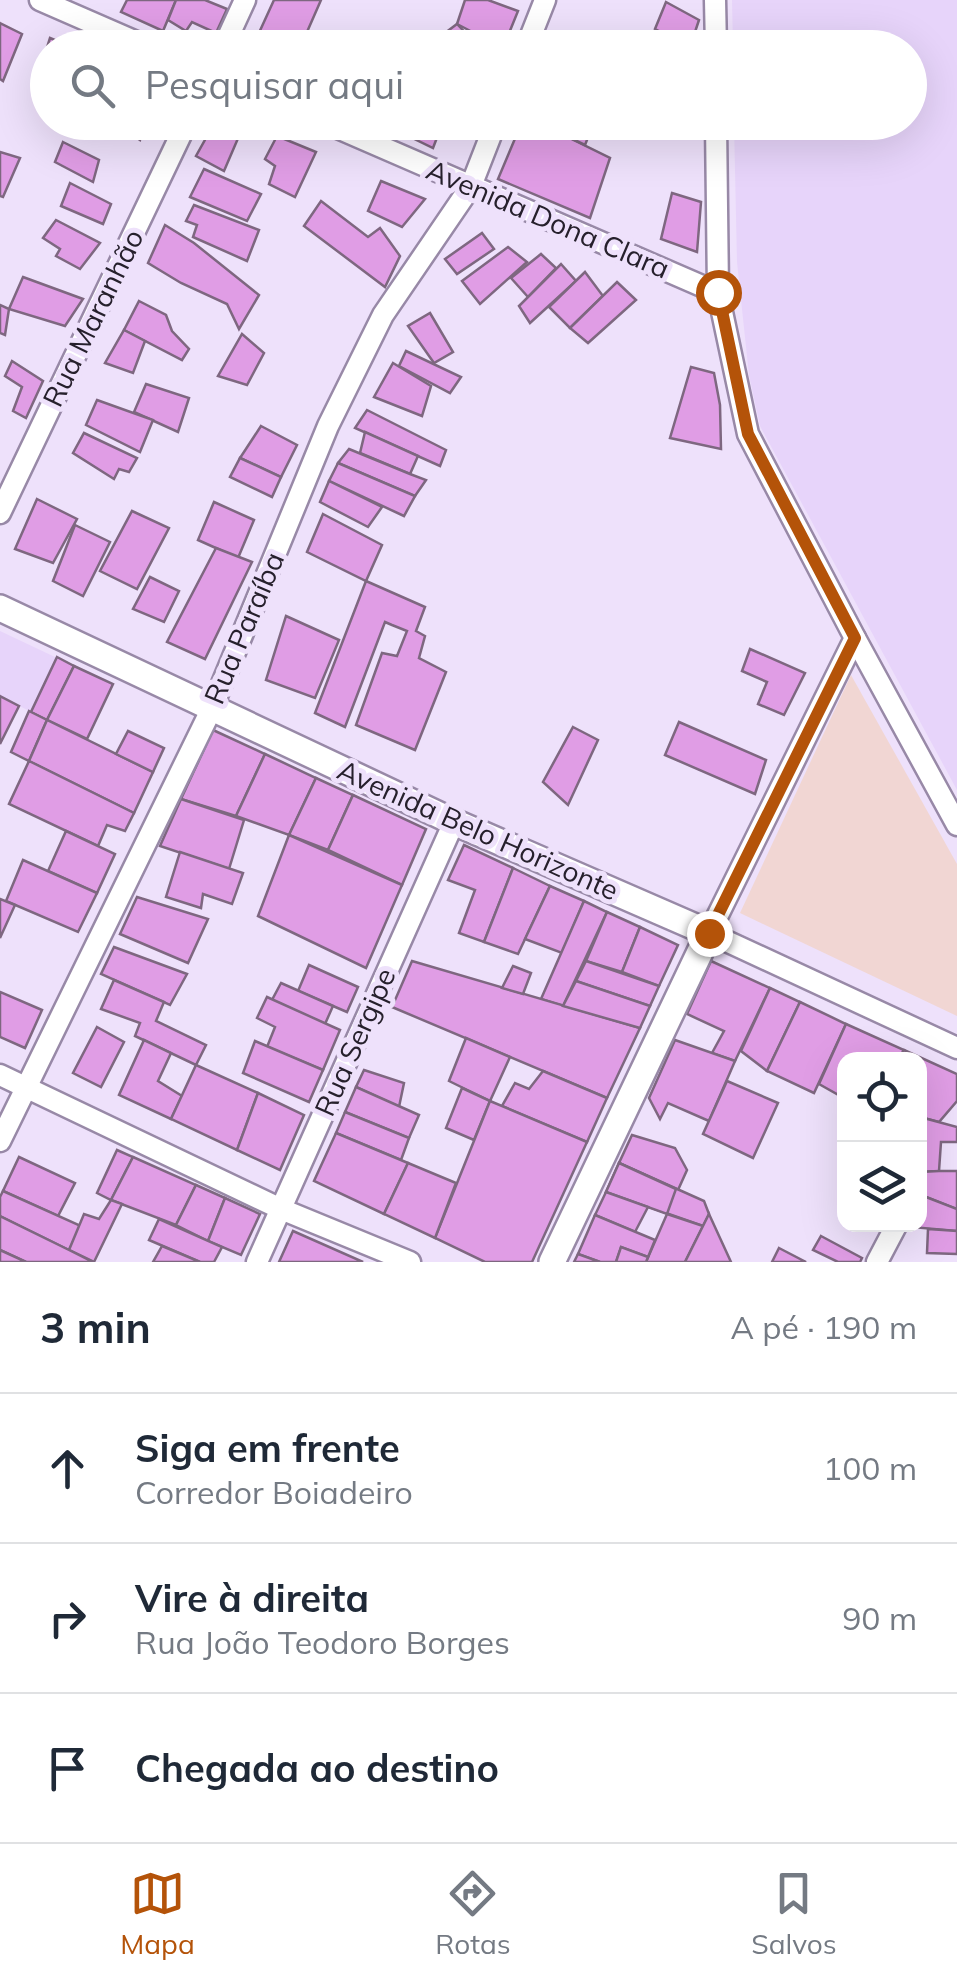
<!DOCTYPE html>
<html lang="pt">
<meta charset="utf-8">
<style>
body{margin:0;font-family:Mulish,sans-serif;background:#f2f2f3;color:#1f2937}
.controls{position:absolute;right:30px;bottom:30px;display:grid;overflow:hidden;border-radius:20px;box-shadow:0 10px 40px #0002}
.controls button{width:90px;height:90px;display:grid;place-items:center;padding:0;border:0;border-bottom:2px solid #e0e1e3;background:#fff;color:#1f2937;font:50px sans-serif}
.stop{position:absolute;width:30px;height:30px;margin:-22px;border:8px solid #b45309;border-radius:50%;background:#fff}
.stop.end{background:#b45309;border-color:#fff;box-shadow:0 2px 10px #0008}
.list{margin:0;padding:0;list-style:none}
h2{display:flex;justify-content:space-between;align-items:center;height:130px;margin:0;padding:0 40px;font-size:42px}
h2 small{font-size:32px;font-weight:400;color:#747a83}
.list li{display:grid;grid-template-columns:65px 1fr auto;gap:30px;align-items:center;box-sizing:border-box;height:150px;padding:0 40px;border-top:2px solid #e0e1e3}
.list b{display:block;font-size:38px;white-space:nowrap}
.list p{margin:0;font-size:32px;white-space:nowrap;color:#747a83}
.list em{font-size:32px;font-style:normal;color:#747a83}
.icon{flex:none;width:55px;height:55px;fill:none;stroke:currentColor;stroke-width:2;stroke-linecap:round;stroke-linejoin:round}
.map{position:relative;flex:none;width:957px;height:1262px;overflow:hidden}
.search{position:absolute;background:#fff;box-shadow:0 10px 40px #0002;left:30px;right:30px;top:30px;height:110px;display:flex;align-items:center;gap:25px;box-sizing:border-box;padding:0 35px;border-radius:55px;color:#747a83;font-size:38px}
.sheet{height:580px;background:#fff}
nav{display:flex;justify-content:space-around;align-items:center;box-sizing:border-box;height:140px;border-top:2px solid #e0e1e3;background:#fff;font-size:28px;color:#747a83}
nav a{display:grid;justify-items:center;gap:5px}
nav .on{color:#b45309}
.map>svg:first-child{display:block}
.commercial{fill:#f1d6d3}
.built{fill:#e7d4fa}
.building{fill:#e09de5;stroke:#7e6780;stroke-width:2.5}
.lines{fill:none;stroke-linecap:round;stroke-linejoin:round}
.minor-casing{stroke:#9889a7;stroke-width:25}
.tertiary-casing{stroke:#9889a7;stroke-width:30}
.minor{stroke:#fff;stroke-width:20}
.tertiary{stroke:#fff;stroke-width:25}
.route{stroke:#b45309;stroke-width:12}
.labels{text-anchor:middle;stroke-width:10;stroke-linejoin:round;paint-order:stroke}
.street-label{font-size:28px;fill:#26202c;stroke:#eee1fb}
</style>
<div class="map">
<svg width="957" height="1262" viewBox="0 0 957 1262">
<rect width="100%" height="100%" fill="#eee1fb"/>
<polygon class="commercial" points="851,675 957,864 957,1016 740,913"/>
<g class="built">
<polygon points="732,0 957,0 957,790 760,426 749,375 737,262 734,123 910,122 910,48 733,47"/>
<polygon points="0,631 74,666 47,720 0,696"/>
</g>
<g class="building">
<polygon points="127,0 176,0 163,31 121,12"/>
<polygon points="176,0 205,0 227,9 216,33 192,22 186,31 168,20"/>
<polygon points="274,0 321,0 300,48 252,48"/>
<polygon points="465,0 488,0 518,11 503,48 457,24"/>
<polygon points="666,2 699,20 690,47 655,29"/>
<polygon points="0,23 22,34 3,81 0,79"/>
<polygon points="457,24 477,45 471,48 440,48 433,42"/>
<polygon points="579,32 626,47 626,48 576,48"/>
<polygon points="400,36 400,48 360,48 361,37"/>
<polygon points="50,38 74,48 48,48 48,85 37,79"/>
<polygon points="115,122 159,122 164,125 157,137 144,129 140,140"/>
<polygon points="215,122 245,122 224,171 196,156"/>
<polygon points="387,122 443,122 433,148 386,125"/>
<polygon points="522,122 537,122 610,158 590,218 498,179"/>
<polygon points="537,122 594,122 585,145"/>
<polygon points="277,136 316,152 295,197 269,184 275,166 265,159"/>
<polygon points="63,142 99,160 93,182 55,162"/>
<polygon points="0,152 20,158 3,197 0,196"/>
<polygon points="204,169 261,194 247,221 190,197"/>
<polygon points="381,181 425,199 402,227 368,211"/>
<polygon points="70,183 111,204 103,224 61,206"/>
<polygon points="672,193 701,202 697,252 661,239"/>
<polygon points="321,201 368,237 380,228 400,256 385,287 304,226"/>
<polygon points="194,205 259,230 247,261 193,237 197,225 186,221"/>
<polygon points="56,220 100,243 80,269 56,256 60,249 43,238"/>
<polygon points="165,225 194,243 259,295 239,329 227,304 181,283 148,263"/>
<polygon points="482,233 494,249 457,274 445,259"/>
<polygon points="508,247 527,262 480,304 462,281"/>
<polygon points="541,254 556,268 528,297 511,278"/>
<polygon points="561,264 576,281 530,323 519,306"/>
<polygon points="585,272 603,296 570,328 549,307"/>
<polygon points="23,277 83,299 65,326 9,309"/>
<polygon points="617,282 636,300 588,343 570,328"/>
<polygon points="139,301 166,315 172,331 189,349 182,360 124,330"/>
<polygon points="0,305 9,309 5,335 0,333"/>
<polygon points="430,313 453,352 434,363 408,326"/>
<polygon points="124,330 145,341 133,373 105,363"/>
<polygon points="242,334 264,353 247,385 218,376"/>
<polygon points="406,351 461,377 450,393 399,366"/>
<polygon points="12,361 43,381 26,418 13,411 22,387 5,376"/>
<polygon points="393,363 431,386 422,416 374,397"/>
<polygon points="691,367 714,373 720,405 721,449 670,438"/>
<polygon points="146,384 189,398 178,432 134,412"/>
<polygon points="97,400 153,420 140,452 86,425"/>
<polygon points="367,410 446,450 440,466 355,428"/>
<polygon points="261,426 297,445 281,477 240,458"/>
<polygon points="365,432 418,456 410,474 360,453"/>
<polygon points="84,433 137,458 129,472 119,469 114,479 73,453"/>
<polygon points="349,449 410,474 426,480 415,496 338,463"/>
<polygon points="240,458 281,477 272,497 230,477"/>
<polygon points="338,463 415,496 404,516 329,481"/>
<polygon points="329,481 382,507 368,527 320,502"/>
<polygon points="37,499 77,519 53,563 15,549"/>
<polygon points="214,502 254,520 238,558 198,540"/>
<polygon points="132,511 169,528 137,589 100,571"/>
<polygon points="323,514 382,545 366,581 307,552"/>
<polygon points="75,525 110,542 83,596 53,581"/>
<polygon points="216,548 252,562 205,659 167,642"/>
<polygon points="150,577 179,591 164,622 133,609"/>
<polygon points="366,581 425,607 416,631 425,636 419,658 446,672 415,750 356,725 382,653 397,656 407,631 392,625 385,622 345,727 315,713"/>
<polygon points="286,616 339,640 315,698 266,680"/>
<polygon points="750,649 805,673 784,715 758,704 767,682 742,671"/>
<polygon points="57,657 74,666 47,720 31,712"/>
<polygon points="74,666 113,684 87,739 47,720"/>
<polygon points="0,696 19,706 0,744"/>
<polygon points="29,711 47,720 29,761 11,752"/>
<polygon points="47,720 153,772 134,813 29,761"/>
<polygon points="679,722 766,760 755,794 665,755"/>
<polygon points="573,727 598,740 568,805 543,782"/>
<polygon points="213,730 265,754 236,816 181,799"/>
<polygon points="128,731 164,748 153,772 116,754"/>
<polygon points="265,754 316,778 289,835 236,816"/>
<polygon points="29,761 134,813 125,831 107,825 98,846 9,804"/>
<polygon points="316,778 353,795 328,850 289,835"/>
<polygon points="353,795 426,829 402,885 328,850"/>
<polygon points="181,799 244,820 229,869 160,846"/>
<polygon points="66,831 115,854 97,893 48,871"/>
<polygon points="289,835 402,885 366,968 258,916"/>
<polygon points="464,845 513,868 484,942 459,933 475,890 448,880"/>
<polygon points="180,852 243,873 232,904 203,894 201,908 166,897"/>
<polygon points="23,860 97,893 78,932 6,901"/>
<polygon points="513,868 550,886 518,954 484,942"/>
<polygon points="550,886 584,901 562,953 525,939"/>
<polygon points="137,897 208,919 188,963 120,934"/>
<polygon points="0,899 15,905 0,938"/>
<polygon points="584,901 607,912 563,1006 541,999"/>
<polygon points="607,912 640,927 622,972 586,961"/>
<polygon points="640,927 678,945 659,986 622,972"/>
<polygon points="114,947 187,974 170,1005 101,974"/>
<polygon points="412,961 640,1028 607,1098 392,1007"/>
<polygon points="586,961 659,986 650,1006 576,981"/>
<polygon points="711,961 770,988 735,1061 712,1053 724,1031 687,1014"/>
<polygon points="309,965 358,987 347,1012 298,991"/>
<polygon points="513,966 531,973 523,994 502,988"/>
<polygon points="114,980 164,1002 156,1021 206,1045 196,1065 135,1036 140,1023 101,1009"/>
<polygon points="576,981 650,1006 640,1028 563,1006"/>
<polygon points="281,983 333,1006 325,1024 272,1000"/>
<polygon points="770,988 800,1002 767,1071 741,1051"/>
<polygon points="0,992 42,1010 25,1048 0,1037"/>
<polygon points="267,997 340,1030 323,1070 267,1047 275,1027 257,1018"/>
<polygon points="800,1002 846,1024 814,1093 767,1071"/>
<polygon points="846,1024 904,1050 898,1060 844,1060 844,1098 819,1084"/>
<polygon points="97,1027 124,1042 101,1087 73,1073"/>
<polygon points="466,1038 510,1057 490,1101 449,1081"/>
<polygon points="144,1040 171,1053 158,1081 182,1096 171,1119 119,1095"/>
<polygon points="675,1040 735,1061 709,1121 668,1103 660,1119 649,1098"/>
<polygon points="255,1041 323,1070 309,1102 243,1073"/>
<polygon points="904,1050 957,1074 957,1101 939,1122 920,1117 920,1060 898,1060"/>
<polygon points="196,1065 258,1093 237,1150 171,1119"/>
<polygon points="364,1070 404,1083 399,1107 356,1087"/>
<polygon points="543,1071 607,1098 587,1142 502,1106 515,1083 529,1089"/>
<polygon points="727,1081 778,1103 753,1158 703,1134"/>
<polygon points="356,1087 419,1115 409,1138 345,1112"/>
<polygon points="462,1088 490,1101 474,1140 446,1128"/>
<polygon points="258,1093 304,1115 280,1170 237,1150"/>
<polygon points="490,1101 587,1142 532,1262 485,1262 435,1238"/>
<polygon points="345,1112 409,1138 401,1160 336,1133"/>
<polygon points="920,1117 957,1127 957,1142 941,1142 939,1171 920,1172"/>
<polygon points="336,1133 408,1163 384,1214 314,1181"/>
<polygon points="632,1135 675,1148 687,1170 678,1190 619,1163"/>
<polygon points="117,1150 133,1157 111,1200 97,1193"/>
<polygon points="19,1157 75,1183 58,1216 3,1191"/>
<polygon points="133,1157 196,1185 176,1225 111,1200"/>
<polygon points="408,1163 456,1183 435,1238 384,1214"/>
<polygon points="619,1163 704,1201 709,1214 703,1226 606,1192"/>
<polygon points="619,1163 676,1189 667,1214 606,1192"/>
<polygon points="939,1171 957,1171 957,1209 926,1197 920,1189 920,1172"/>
<polygon points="196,1185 225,1198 208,1241 176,1225"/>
<polygon points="3,1191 81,1226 69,1250 0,1216 0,1197"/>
<polygon points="606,1192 648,1207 635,1232 595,1215"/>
<polygon points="926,1197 957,1209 957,1231 911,1227 912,1224 920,1224 920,1210"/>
<polygon points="225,1198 260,1214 241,1255 208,1241"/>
<polygon points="111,1200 122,1204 94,1262 69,1250 84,1214 99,1219"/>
<polygon points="667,1214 703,1226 685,1262 646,1262"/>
<polygon points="709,1214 731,1262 685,1262"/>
<polygon points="595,1215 655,1240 648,1257 621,1247 616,1262 600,1262 578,1254"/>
<polygon points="0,1216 69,1250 93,1262 26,1262 0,1250"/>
<polygon points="159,1219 222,1247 214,1262 200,1262 149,1240"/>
<polygon points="928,1229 957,1231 957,1254 927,1253"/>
<polygon points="293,1231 363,1262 279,1262"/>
<polygon points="821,1236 862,1258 860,1262 838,1262 813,1250"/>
<polygon points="162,1246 200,1262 153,1262"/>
<polygon points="621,1247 648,1257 646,1262 616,1262"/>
<polygon points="779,1248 806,1262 772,1262"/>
<polygon points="0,1250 26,1262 0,1262"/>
<polygon points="578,1254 600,1262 574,1262"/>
</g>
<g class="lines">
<g class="minor-casing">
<g id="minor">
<polyline points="40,0 150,48"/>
<polyline points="715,0 716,48"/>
<polyline points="223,48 245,0"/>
<polyline points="526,48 545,0"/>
<polyline points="324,122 718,293"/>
<polyline points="716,122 718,293 748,434 855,638 957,825"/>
<polyline points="0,513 187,122"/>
<polyline points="855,638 709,933 957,1048"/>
<polyline points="0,1075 281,1209 410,1262"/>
<polyline points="0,1141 212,708 328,426 383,315 471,186 496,122"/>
<polyline points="257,1262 454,822"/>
<polyline points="877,1262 897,1224"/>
</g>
</g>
<g class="tertiary-casing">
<polyline id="tertiary" points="0,608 454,822 709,933 552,1262"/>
</g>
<use href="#minor" class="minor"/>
<use href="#tertiary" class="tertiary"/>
</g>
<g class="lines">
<polyline class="route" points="709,933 855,638 748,434 718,292"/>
</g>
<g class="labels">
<g class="street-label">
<text transform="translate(548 219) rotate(23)" y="10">Avenida Dona Clara</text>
<text transform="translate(93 318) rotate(-64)" y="10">Rua Maranhão</text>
<text transform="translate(244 628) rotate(-67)" y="10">Rua Paraíba</text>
<text transform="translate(478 830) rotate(24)" y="10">Avenida Belo Horizonte</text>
<text transform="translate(355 1042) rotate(-66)" y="10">Rua Sergipe</text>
</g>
</g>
</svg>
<div class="controls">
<button><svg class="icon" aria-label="locate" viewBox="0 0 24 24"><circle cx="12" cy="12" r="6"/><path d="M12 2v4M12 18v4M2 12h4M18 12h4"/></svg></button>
<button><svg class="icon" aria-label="layers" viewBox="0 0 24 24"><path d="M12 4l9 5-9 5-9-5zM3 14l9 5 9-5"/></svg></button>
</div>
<div class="stop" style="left:718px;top:292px"></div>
<div class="stop end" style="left:709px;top:933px"></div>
<div class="search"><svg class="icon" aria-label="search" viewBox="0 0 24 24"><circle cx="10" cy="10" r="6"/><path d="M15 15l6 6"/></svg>Pesquisar aqui</div>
</div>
<section class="sheet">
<h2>3 min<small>A pé · 190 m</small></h2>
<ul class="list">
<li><svg class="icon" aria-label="ahead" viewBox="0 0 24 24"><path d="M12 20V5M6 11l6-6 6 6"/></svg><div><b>Siga em frente</b><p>Corredor Boiadeiro</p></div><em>100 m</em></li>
<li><svg class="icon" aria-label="right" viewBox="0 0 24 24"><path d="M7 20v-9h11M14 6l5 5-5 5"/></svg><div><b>Vire à direita</b><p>Rua João Teodoro Borges</p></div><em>90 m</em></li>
<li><svg class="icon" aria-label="arrive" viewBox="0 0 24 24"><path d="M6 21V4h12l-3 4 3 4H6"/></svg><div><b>Chegada ao destino</b></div></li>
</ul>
</section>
<nav>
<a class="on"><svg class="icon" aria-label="map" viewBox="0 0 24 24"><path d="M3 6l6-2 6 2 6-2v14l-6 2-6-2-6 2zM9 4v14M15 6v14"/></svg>Mapa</a>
<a><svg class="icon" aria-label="directions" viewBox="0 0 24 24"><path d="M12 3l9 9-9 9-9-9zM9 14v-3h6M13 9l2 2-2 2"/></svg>Rotas</a>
<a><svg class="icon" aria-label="saved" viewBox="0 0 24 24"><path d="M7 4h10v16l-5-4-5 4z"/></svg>Salvos</a>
</nav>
